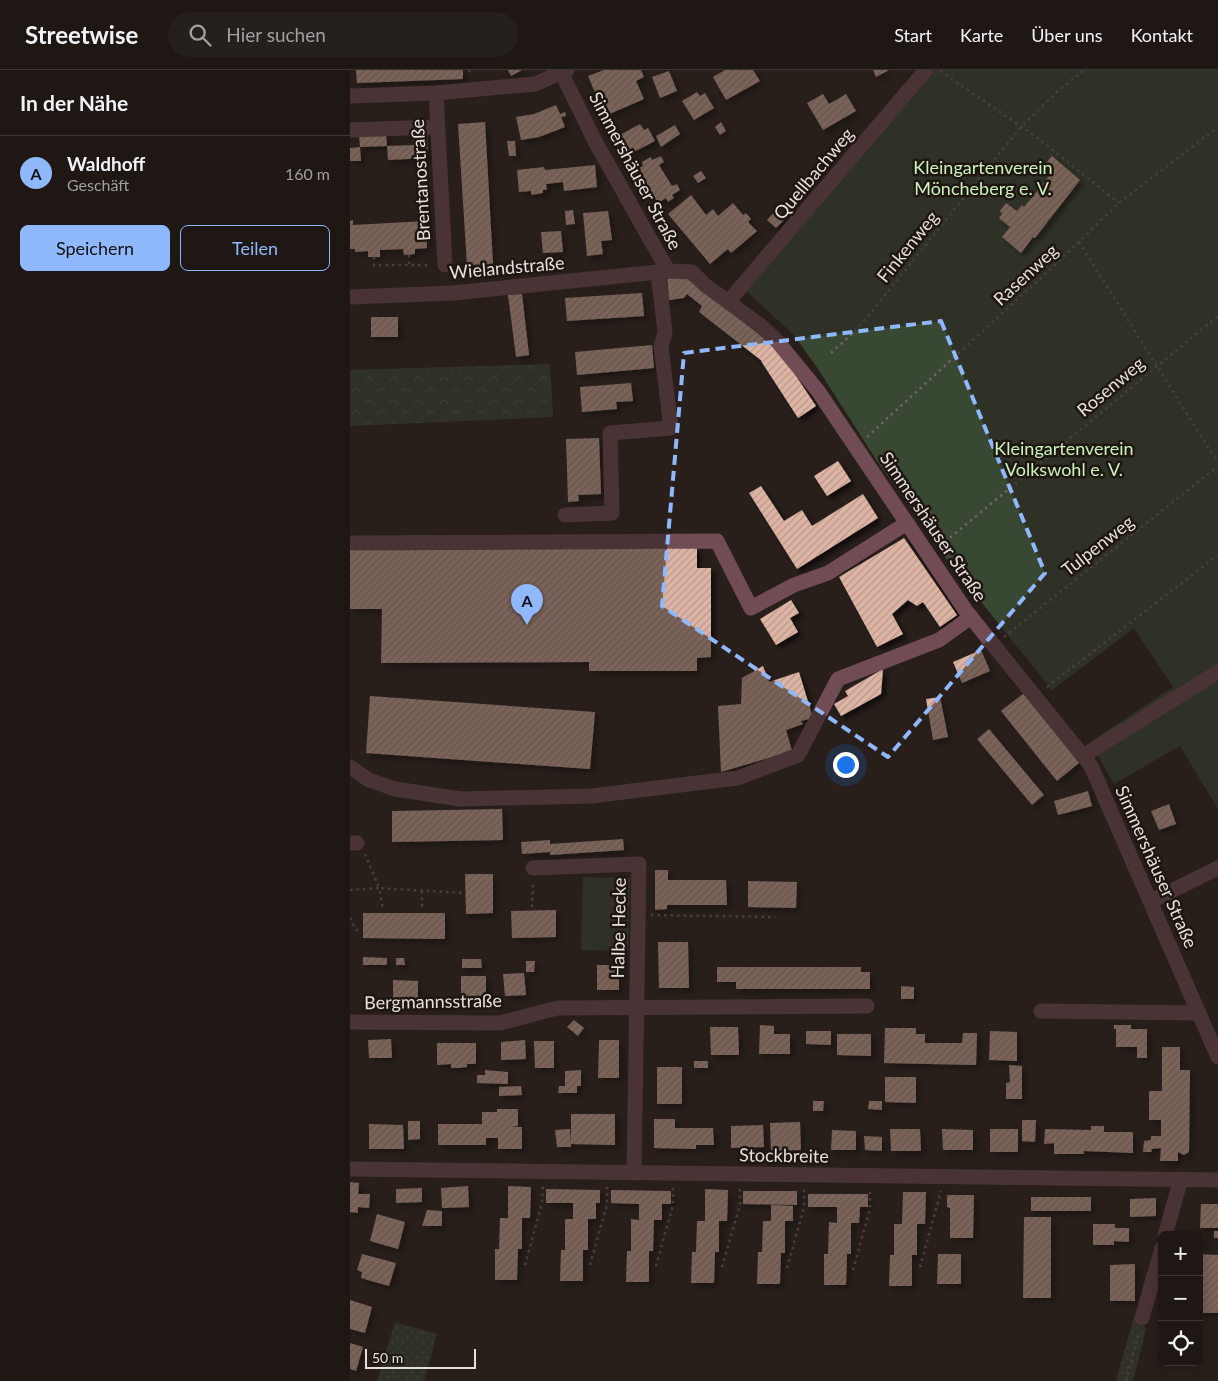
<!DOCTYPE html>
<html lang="de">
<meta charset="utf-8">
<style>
body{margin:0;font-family:Lato,sans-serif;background:#26201d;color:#f1f3f6}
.controls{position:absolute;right:15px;bottom:15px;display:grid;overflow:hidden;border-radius:8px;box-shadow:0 2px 12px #0003}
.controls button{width:45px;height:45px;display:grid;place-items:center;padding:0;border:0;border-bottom:1px solid #3c3634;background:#1e1714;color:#f1f3f6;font:25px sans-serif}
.scale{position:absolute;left:15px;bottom:12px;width:111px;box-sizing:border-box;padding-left:5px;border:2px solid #e6e0dd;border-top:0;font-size:14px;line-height:18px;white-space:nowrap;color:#e6e0dd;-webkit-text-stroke:4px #1f1612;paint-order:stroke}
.you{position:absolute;left:495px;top:694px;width:18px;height:18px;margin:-12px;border:4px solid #fff;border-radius:50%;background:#1a73e8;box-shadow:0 0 0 8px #1a73e833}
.badge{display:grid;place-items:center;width:32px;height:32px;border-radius:50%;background:#8fb8fd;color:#111;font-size:16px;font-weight:700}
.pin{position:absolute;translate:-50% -41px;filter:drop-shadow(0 1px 2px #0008)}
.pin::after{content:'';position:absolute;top:26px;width:18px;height:15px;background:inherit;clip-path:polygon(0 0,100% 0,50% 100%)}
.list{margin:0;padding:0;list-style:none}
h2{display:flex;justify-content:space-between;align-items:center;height:65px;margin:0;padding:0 20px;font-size:21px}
h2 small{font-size:16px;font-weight:400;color:#a19fa0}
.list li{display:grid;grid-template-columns:32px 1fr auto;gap:15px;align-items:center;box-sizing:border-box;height:75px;padding:0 20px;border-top:1px solid #3c3634}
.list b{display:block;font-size:19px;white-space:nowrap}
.list p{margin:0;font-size:16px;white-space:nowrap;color:#a19fa0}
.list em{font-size:16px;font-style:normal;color:#a19fa0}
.actions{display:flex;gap:10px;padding:15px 20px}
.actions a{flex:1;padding:11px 0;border:1px solid #8fb8fd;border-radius:8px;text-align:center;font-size:18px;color:#8fb8fd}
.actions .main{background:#8fb8fd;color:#111}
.icon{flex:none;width:28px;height:28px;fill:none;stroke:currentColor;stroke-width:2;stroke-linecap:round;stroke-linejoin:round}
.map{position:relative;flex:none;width:868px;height:1311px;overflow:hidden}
header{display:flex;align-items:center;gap:30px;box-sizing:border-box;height:70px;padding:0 25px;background:#1e1714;border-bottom:1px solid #3c3634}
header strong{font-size:24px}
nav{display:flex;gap:28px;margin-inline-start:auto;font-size:18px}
.search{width:350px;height:45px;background:#26201d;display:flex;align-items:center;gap:12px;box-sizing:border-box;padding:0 18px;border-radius:28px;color:#a19fa0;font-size:19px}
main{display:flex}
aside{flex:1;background:#1e1714}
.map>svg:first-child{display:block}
.grass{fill:url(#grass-dots)}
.forest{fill:url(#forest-crowns)}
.green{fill:#384833}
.building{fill:url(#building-hatch);filter:url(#shadow)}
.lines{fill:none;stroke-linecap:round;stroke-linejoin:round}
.path{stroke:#6e6662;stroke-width:2.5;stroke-dasharray:2.5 4;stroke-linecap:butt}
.minor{stroke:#714c54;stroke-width:15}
.marked{fill:none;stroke:#8fb8fd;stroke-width:4;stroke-dasharray:10 6;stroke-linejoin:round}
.labels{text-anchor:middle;stroke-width:5;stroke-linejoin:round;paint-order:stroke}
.park-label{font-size:18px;fill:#c9f3bd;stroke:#1f1612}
.street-label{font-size:18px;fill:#e6e0dd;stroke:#1f1612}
</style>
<header>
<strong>Streetwise</strong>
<div class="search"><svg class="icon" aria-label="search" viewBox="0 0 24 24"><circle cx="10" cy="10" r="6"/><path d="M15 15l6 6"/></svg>Hier suchen</div>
<nav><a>Start</a><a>Karte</a><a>Über uns</a><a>Kontakt</a></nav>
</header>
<main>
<aside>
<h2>In der Nähe<small></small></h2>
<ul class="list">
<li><span class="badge">A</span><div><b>Waldhoff</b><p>Geschäft</p></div><em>160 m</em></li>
</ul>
<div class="actions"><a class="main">Speichern</a><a>Teilen</a></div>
</aside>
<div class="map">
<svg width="868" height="1311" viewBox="0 0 868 1311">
<defs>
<pattern id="grass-dots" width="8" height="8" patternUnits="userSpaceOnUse" patternTransform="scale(1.25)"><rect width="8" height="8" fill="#384833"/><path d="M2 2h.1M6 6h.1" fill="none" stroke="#556250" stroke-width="1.8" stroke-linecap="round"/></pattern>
<pattern id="forest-crowns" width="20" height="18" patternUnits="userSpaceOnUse" patternTransform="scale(1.25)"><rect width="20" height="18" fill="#384833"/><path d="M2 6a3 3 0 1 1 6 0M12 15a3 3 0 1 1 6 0" fill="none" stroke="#556250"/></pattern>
<pattern id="building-hatch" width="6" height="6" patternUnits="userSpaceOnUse" patternTransform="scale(1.25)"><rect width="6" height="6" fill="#deb5a4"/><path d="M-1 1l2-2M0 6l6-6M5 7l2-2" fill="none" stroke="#b8988c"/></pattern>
<filter id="shadow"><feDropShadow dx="4" dy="4" stdDeviation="2.5" flood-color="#0009"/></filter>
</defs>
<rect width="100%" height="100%" fill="#281f1b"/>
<g class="grass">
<polygon points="785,1243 796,1259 783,1311 766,1311"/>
<polygon points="45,1252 87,1264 74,1311 27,1311"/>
</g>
<polygon class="forest" points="200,294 203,347 0,356 0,300"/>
<g class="green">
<polygon points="584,0 868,0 868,739 830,676 764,714 740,672 823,617 784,558 702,620 598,491 527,391 468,299 444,265 396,221"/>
<polygon points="233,807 280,808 278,881 231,880"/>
</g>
<g class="building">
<polygon points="6,0 113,0 113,9 7,13"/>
<polygon points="158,0 172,0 161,6"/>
<polygon points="254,0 291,0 294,7 286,11 294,29 255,46 238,6"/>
<polygon points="375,0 403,0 410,11 376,30 363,7"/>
<polygon points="523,0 539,0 526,7"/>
<polygon points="319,1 327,21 310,28 302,7"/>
<polygon points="347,22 350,26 355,23 364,38 344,50 332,31"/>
<polygon points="473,24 479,34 496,24 506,41 473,60 457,33"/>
<polygon points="206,35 210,44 215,42 216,46 211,47 215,57 189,67 171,70 166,47 184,44"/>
<polygon points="135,52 143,194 117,195 108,54"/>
<polygon points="371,52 376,61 370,65 365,57"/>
<polygon points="290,54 294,60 298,58 305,71 278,85 268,66"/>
<polygon points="325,55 330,64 311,77 306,66"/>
<polygon points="77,61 78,88 38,90 37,76 64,75 63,62"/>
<polygon points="36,63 37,76 10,77 9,64"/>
<polygon points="157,71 165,71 166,86 159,86"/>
<polygon points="10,77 11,91 0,91 0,78"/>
<polygon points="311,86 314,92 309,95 322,116 327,114 330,120 322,125 324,128 318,132 316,128 308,133 288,98 293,96 292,92 301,87 302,90"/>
<polygon points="702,86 730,110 685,168 683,167 671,183 652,167 660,157 649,148 652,144 650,141 656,133 667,141 672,135 674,137 704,100 696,93"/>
<polygon points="245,95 247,117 214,121 213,112 196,114 197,120 193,120 193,123 181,125 181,121 169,122 167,100 194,97 195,100"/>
<polygon points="351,101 356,108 348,113 343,106"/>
<polygon points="341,125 356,145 363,139 368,146 383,133 393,145 396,143 401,149 398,152 407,161 381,183 378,179 360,194 318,144"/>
<polygon points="427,139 436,148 426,158 417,150"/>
<polygon points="223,140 225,154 216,155 215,141"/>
<polygon points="258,141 262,170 251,171 253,184 237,186 233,143"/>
<polygon points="3,150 3,155 76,151 77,178 65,179 65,184 54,185 53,179 30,180 30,187 18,187 18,181 5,182 5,179 0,179 0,151"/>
<polygon points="211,161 213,182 193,183 191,162"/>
<polygon points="332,205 428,279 466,336 448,348 411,291 412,291 349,242 352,236 337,224 334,228 319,230 317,207"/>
<polygon points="292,223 294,246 217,251 215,228"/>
<polygon points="172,224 179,285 166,287 158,225"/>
<rect x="21" y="247" width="27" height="20"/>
<polygon points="302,275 304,298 227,305 225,282"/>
<polygon points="281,313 283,331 266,332 267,339 232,342 230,317"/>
<polygon points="249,368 251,424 228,425 229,431 218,432 216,369"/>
<polygon points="488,391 501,411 477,426 464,406"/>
<polygon points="411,416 434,451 452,440 462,456 513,424 528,448 447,499 399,423"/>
<polygon points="554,468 607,545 590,557 573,532 567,536 558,530 542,544 553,564 527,577 489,507"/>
<polygon points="347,477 347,498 361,498 361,587 347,588 347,601 239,601 239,592 31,593 32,539 0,539 0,480"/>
<polygon points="441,530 449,543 440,548 448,562 426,575 410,549"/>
<polygon points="631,580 640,601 612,613 603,592"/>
<polygon points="413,596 419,612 449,602 463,648 451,651 453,654 436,660 442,681 371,702 368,636 391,634 392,608"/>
<polygon points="533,599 531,624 491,646 484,634 498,626 495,621"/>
<polygon points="674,623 730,692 707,711 651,641"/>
<polygon points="20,626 245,642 240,699 16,683"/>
<polygon points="590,627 598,667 583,670 576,629"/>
<polygon points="639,659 694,725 682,735 627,669"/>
<polygon points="738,721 742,736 708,745 704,731"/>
<polygon points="819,734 826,754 809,760 801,741"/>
<polygon points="152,739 153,770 42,772 42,741"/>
<polygon points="273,769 274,780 200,785 200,782 172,784 171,772 200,770 200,774"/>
<polygon points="305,800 318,800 318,810 376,810 377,835 317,835 317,839 305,840"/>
<polygon points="115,804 143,804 143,843 116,844"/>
<polygon points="398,811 447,812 446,838 398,837"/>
<polygon points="206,840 206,867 162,868 161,841"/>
<polygon points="13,843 95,843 95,869 13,868"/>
<polygon points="308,872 338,872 339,918 309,918"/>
<polygon points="13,887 37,888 37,895 13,895"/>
<polygon points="46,888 54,888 55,895 46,895"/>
<polygon points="112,889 131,889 132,898 112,898"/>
<polygon points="176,891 185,891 184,902 176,902"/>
<rect x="247" y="895" width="22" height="25"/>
<polygon points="367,897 511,897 511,902 520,902 520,919 386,919 386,912 367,912"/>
<polygon points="174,903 176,925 155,926 153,904"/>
<rect x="111" y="906" width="25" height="26"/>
<polygon points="43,910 68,911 68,933 43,933"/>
<polygon points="551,916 564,917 564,929 551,929"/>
<polygon points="224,950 234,958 228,966 217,957"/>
<polygon points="410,955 424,956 424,964 440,964 440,984 409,984"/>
<polygon points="764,955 781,955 781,959 797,959 797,988 787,988 787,977 766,977 766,959 764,959"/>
<polygon points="360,957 388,957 389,985 361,985"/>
<polygon points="535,958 566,958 566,964 575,964 575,973 612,973 613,963 627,963 626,995 534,993"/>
<polygon points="456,961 481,961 481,975 456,974"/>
<polygon points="640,961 667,962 667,991 639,990"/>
<polygon points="487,964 521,964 521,986 487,985"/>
<polygon points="41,969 42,988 19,988 18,970"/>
<polygon points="175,970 176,989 151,990 151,972"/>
<polygon points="249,970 269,970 269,1008 248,1008"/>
<polygon points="184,971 204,971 204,998 185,998"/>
<polygon points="87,973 126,973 126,994 117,994 117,997 108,998 101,998 101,994 87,995"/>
<polygon points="812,977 830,977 830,1000 840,1000 839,1082 834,1085 828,1082 828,1091 810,1091 811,1078 801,1079 802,1082 793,1082 794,1071 801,1070 801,1066 811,1066 811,1050 799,1050 799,1021 812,1021"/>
<rect x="344" y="991" width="14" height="7"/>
<polygon points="659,995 672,996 672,1029 656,1029 656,1013 660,1012"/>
<rect x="307" y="997" width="25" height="37"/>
<polygon points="135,1000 158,1002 158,1014 127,1013 127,1005 135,1005"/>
<polygon points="231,1000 231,1016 227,1016 227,1023 208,1023 209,1016 215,1016 215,1001"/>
<polygon points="535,1007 566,1007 566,1033 535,1032"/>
<polygon points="171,1016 172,1025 149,1026 149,1017"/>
<polygon points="463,1031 474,1031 473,1041 463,1041"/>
<polygon points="519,1031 532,1031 532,1040 518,1039"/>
<polygon points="147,1039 168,1039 168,1056 160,1057 172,1057 172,1079 148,1079 148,1068 136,1068 136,1075 88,1075 88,1054 132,1054 132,1042 147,1042"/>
<polygon points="221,1044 265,1044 265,1075 221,1074"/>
<polygon points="304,1049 325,1049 325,1058 363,1058 364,1075 346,1075 346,1079 304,1078"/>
<polygon points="672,1050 686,1050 685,1072 672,1071"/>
<polygon points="58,1051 70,1051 70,1069 58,1070"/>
<polygon points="450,1052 451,1080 421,1081 420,1053"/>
<polygon points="19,1054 53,1055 54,1079 19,1079"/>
<polygon points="413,1055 414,1077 381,1078 381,1056"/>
<polygon points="741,1056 754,1056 754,1062 783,1062 783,1083 734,1081 734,1084 704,1084 704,1073 694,1074 695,1059 741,1060"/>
<polygon points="220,1059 221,1077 207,1077 205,1060"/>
<polygon points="540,1059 570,1059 571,1081 541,1081"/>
<polygon points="592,1059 623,1060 623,1080 593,1080"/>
<rect x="640" y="1059" width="28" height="23"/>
<polygon points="482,1060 506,1061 506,1080 481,1080"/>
<polygon points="514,1066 532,1067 532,1081 515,1080"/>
<polygon points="0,1112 9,1113 8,1124 20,1124 19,1138 8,1137 8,1143 0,1142"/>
<polygon points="118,1116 119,1137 92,1138 91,1118"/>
<polygon points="158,1116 181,1117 180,1148 172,1148 172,1179 168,1179 167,1210 145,1210 145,1179 149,1179 150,1148 158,1148"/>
<polygon points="72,1118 72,1132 46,1133 46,1119"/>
<polygon points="196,1119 250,1120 250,1133 246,1133 246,1149 238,1149 238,1180 233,1180 233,1211 210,1211 211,1180 215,1180 215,1149 223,1149 223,1133 196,1133"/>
<polygon points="355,1119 378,1120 377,1151 369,1151 369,1182 365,1182 364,1213 341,1213 342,1182 346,1182 347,1151 355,1151"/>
<polygon points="261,1120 321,1121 321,1134 312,1134 312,1150 304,1150 303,1181 299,1181 299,1212 276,1212 277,1181 281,1181 281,1149 289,1150 289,1134 261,1133"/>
<polygon points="393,1121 447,1121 447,1135 393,1134"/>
<polygon points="553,1122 576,1122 575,1154 567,1154 567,1185 562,1185 562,1216 539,1216 540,1185 544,1185 544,1154 552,1154"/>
<polygon points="458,1124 518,1124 518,1137 510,1137 509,1153 501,1153 501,1184 497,1184 496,1215 474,1215 474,1184 478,1184 479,1152 487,1153 487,1137 458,1137"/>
<polygon points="597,1125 624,1125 623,1168 600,1168 600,1138 597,1137"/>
<rect x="681" y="1127" width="60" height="14"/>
<polygon points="806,1128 806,1146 780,1147 780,1129"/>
<polygon points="851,1134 868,1134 868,1158 850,1158"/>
<polygon points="421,1135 443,1136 443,1151 435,1151 435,1183 431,1183 430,1214 407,1214 408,1182 412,1182 413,1151 421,1151"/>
<polygon points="77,1140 92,1141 92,1156 72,1156"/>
<polygon points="27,1144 55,1152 48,1179 20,1171"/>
<polygon points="674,1147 701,1147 701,1228 673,1228"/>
<polygon points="743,1154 765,1154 765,1158 779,1158 779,1172 764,1171 764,1175 743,1175"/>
<rect x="864" y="1161" width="4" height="7"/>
<polygon points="849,1167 853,1167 852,1178 849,1178"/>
<polygon points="12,1184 46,1193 39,1216 11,1208 12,1202 7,1200"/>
<polygon points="588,1184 611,1184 611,1214 587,1214"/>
<polygon points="849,1184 868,1185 868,1243 849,1243"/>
<polygon points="785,1194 785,1231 760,1231 760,1195"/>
<polygon points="0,1230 22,1237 15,1263 0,1259"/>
<polygon points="0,1273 13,1277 6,1301 0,1299"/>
</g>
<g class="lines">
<g class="path">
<polyline points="119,0 122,6"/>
<polyline points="590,1 685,66 769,133"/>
<polyline points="729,172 868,393"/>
<polyline points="59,185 59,195"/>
<polyline points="24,187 24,195 81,195"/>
<polyline points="481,283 504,262 523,240 671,57 710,19 735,0"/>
<polyline points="517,367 705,195 769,133 868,57"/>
<polyline points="590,476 868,246"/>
<polyline points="654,567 868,396"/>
<polyline points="697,617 868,485"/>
<polyline points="15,784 29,818 115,823"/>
<polyline points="0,820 29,818 33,839"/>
<polyline points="72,821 72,839"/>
<polyline points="182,837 183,811"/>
<polyline points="301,845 425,847"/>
<polyline points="0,848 6,860 12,860"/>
<polyline points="175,1195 192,1133 193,1116"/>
<polyline points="240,1195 257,1134 257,1117"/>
<polyline points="306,1196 323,1135 323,1118"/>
<polyline points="372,1197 390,1135 390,1118"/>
<polyline points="570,1197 591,1121"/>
<polyline points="437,1198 454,1137 454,1119"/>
<polyline points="503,1200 520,1139 520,1120"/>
<polyline points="776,1311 789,1262"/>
</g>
<g class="minor">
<polyline points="210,0 246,73 318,201"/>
<polyline points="86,23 95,195"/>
<polyline points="0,26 86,23 185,14 217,0"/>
<polyline points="0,60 87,57"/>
<polyline points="0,227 103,223 318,201 342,202 355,215 410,255 427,271 468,321 616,541 741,696 868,987"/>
<polyline points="378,232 576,0"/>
<polyline points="215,445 262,443 260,363 321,358 311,277 315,262 308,203"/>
<polyline points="0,473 367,471 401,538 444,515 478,503 557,453"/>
<polyline points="733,686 868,602"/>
<polyline points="0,697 19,710 45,719 110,729 241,726 388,708 448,685 488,609 589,570 621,547"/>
<polyline points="0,773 7,773"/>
<polyline points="183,798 289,794 284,1103"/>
<polyline points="801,831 868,798"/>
<polyline points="691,941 849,943"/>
<polyline points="0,952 150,953 207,938 517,936"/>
<polyline points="0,1099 868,1110"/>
<polyline points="815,1165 831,1109"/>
<polyline points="792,1248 812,1178"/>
</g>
</g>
<path d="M0 0H868V1311H0ZM 591,251 L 695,503 L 538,687 L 312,536 L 334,283 Z" fill="#281f1b" fill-opacity=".55" fill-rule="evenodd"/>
<path class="marked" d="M 591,251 L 695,503 L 538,687 L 312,536 L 334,283 Z"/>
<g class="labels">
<g class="park-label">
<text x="633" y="104">Kleingartenverein<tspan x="633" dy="21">Möncheberg e. V.</tspan></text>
<text x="714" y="385">Kleingartenverein<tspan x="714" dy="21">Volkswohl e. V.</tspan></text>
</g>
<g class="street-label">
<text transform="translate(285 101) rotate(62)" y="6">Simmershäuser Straße</text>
<text transform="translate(464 104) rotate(-50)" y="6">Quellbachweg</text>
<text transform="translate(71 110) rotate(-93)" y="6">Brentanostraße</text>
<text transform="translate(558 177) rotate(-51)" y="6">Finkenweg</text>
<text transform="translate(157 198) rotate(-5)" y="6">Wielandstraße</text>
<text transform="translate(676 205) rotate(-43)" y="6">Rasenweg</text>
<text transform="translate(761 317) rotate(-40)" y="6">Rosenweg</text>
<text transform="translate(583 457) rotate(56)" y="6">Simmershäuser Straße</text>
<text transform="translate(748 476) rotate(-38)" y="6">Tulpenweg</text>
<text transform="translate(806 797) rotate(66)" y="6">Simmershäuser Straße</text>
<text transform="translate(269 858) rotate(-89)" y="6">Halbe Hecke</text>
<text transform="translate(83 932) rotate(-1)" y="6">Bergmannsstraße</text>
<text transform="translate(434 1086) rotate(1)" y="6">Stockbreite</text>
</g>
</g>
</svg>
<div class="controls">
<button>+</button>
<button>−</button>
<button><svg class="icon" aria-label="locate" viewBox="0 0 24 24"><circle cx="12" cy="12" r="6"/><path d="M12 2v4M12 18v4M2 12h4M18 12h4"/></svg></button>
</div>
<div class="scale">50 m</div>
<div class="you"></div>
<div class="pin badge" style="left:177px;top:555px">A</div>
</div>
</main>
